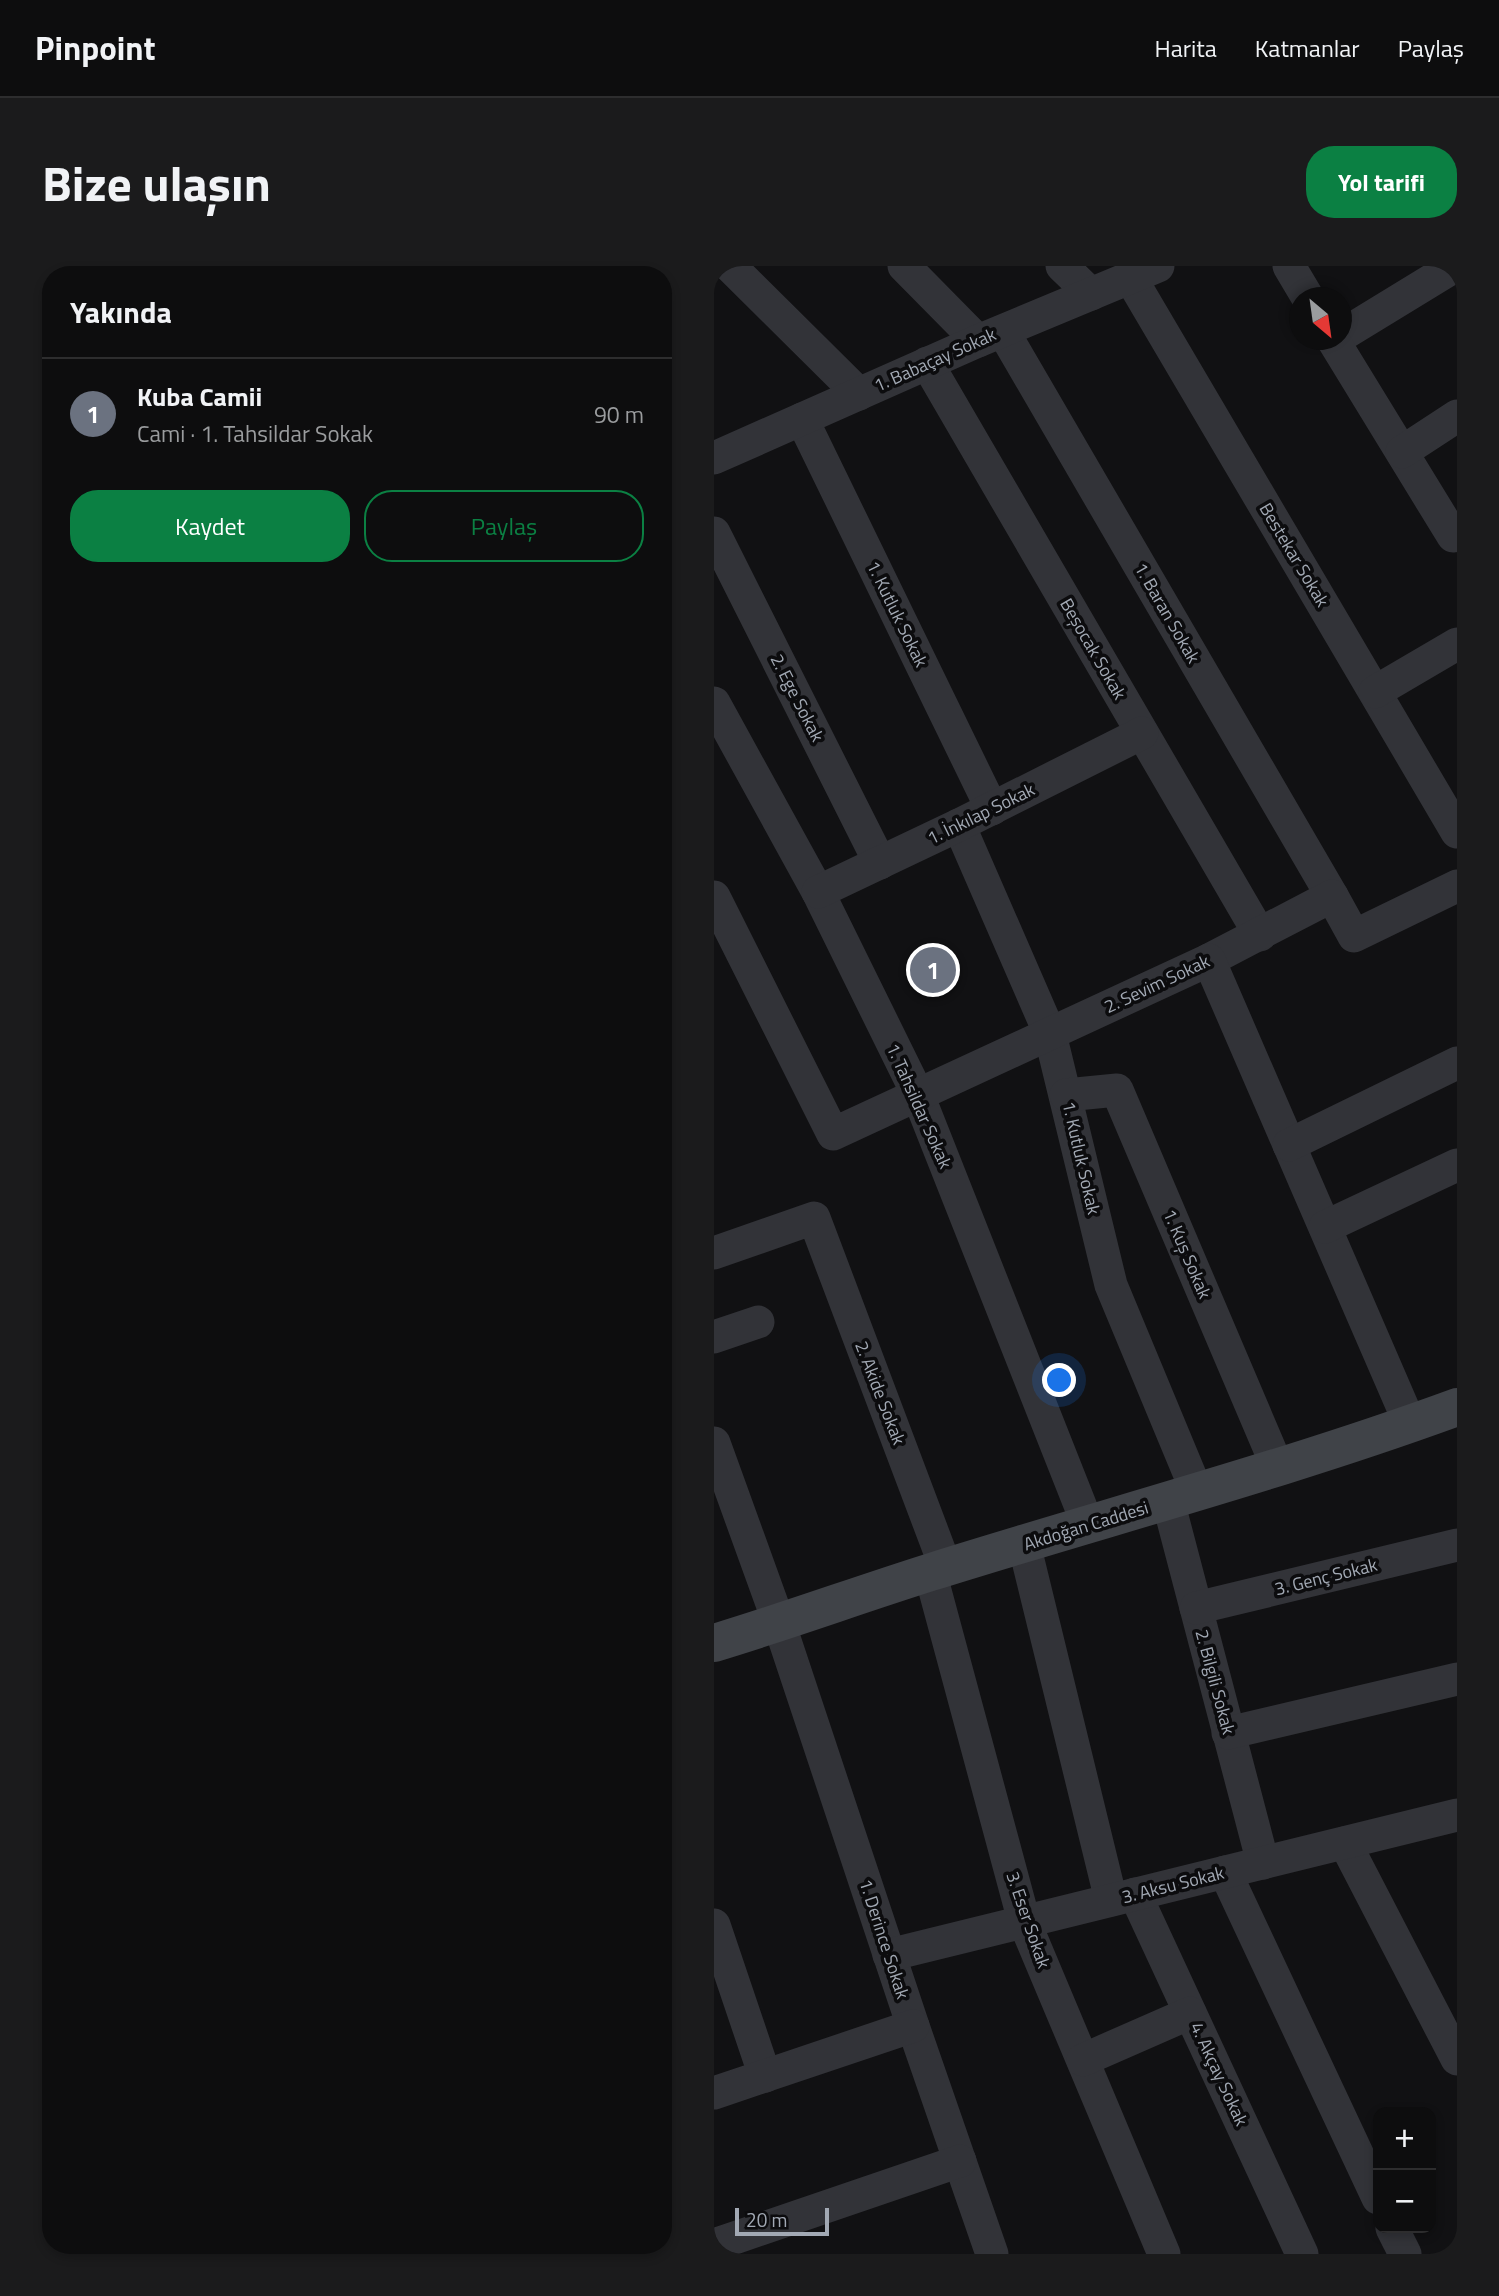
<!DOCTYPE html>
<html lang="tr">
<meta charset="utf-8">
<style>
body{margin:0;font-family:"Titillium Web",sans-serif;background:#1b1b1c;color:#f1f3f6}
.controls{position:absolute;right:21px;bottom:21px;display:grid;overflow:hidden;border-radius:14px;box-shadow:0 4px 10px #0003}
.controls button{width:63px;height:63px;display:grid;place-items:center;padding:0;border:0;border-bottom:2px solid #2d2d2e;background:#0d0d0e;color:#f1f3f6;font:35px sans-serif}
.compass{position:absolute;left:575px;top:21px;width:63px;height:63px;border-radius:50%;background:#0d0d0e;box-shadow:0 4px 10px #0003;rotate:151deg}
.scale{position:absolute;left:21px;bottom:18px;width:94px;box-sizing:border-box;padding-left:7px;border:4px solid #a2a9b4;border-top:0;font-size:19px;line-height:24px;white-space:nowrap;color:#a2a9b4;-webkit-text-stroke:5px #0c0c0e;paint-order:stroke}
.you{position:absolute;left:346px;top:1115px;width:24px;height:24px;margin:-18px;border:5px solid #fff;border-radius:50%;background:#1a73e8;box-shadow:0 0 0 10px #1a73e833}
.badge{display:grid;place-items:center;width:46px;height:46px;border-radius:50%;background:#0b8043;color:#fff;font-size:23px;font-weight:700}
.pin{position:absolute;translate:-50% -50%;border:4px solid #fff;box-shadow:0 2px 7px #0006}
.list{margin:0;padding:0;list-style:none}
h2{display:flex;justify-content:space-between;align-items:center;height:91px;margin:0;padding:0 28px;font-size:30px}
h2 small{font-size:23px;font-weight:400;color:#9a9c9e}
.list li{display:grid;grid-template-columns:46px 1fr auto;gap:21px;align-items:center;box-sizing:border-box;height:112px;padding:0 28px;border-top:2px solid #2d2d2e}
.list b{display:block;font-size:26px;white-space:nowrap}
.list p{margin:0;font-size:23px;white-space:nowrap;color:#9a9c9e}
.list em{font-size:23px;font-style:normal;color:#9a9c9e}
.actions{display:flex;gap:14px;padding:21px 28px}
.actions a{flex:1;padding:16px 0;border:2px solid #0b8043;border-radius:28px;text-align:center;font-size:24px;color:#0b8043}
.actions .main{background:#0b8043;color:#fff}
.map{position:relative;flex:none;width:743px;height:1988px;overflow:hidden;border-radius:28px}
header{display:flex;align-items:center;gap:42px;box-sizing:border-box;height:98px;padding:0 35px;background:#0d0d0e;border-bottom:2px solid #2d2d2e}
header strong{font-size:33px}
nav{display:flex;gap:38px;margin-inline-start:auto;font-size:24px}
.intro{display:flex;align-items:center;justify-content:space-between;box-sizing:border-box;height:168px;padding:0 42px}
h1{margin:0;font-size:49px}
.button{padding:18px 32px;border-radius:28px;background:#0b8043;color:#fff;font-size:24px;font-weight:700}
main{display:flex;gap:42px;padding:0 42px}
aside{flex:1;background:#0d0d0e;border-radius:28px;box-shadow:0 4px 10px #0003}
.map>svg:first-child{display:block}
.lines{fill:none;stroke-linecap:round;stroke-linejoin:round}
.street{stroke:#323338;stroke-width:33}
.secondary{stroke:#404348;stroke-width:38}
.labels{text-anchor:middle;stroke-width:7;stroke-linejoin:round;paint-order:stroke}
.street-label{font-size:18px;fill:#a2a9b4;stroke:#0c0c0e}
</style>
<header>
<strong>Pinpoint</strong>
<nav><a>Harita</a><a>Katmanlar</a><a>Paylaş</a></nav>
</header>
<div class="intro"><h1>Bize ulaşın</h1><a class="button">Yol tarifi</a></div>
<main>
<aside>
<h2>Yakında<small></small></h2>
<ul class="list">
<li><span class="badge" style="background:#6b7280">1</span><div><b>Kuba Camii</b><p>Cami · 1. Tahsildar Sokak</p></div><em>90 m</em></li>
</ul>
<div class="actions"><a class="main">Kaydet</a><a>Paylaş</a></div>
</aside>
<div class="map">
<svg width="743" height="1988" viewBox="0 0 743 1988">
<rect width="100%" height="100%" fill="#111113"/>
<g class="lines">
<g class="street">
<polyline points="16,0 145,128"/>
<polyline points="190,0 264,75"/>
<polyline points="348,0 377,28"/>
<polyline points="575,0 594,32"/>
<polyline points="416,11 743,566"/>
<polyline points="289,65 618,630"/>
<polyline points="628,69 741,0"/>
<polyline points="619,74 739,270"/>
<polyline points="213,97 546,669"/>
<polyline points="88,153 278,543"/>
<polyline points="688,186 743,150"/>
<polyline points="0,192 264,75 444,0"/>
<polyline points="0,267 166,597"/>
<polyline points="661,426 743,378"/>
<polyline points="0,437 104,626 204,829 374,1259"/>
<polyline points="245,559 336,768 397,1019 483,1226"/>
<polyline points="104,626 245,559 428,467"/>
<polyline points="0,631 119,868 495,694 618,630 640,670 743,620"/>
<polyline points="495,694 696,1158"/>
<polyline points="352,829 403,824 563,1200"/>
<polyline points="575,879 743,797"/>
<polyline points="611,961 743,899"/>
<polyline points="0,987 100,952 232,1302"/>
<polyline points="0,1071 44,1056"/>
<polyline points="0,1177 65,1357 199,1760 278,1988"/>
<polyline points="454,1235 549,1597"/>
<polyline points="310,1278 397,1634"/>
<polyline points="216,1306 310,1655 450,1988"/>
<polyline points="482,1342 743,1279"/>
<polyline points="514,1467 743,1413"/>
<polyline points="631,1577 743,1793"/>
<polyline points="511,1606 664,1932"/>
<polyline points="421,1628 588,1988"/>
<polyline points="0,1659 51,1810"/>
<polyline points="175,1689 743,1549"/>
<polyline points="369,1794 476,1747"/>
<polyline points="0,1827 199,1760"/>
<polyline points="678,1962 691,1988"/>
<polyline points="0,1979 246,1895"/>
</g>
<path class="secondary" d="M 0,1377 C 73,1355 144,1329 217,1306 C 392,1251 571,1204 743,1141"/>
</g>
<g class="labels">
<g class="street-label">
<text transform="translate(221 94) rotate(-24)" y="6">1. Babaçay Sokak</text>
<text transform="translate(580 289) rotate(59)" y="6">Bestekar Sokak</text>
<text transform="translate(453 347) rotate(60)" y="6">1. Baran Sokak</text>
<text transform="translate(183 348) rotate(64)" y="6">1. Kutluk Sokak</text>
<text transform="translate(379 383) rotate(60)" y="6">Beşocak Sokak</text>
<text transform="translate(83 432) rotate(63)" y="6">2. Ege Sokak</text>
<text transform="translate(267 548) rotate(-26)" y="6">1. İnkılap Sokak</text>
<text transform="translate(443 718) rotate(-25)" y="6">2. Sevim Sokak</text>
<text transform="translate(205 840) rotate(66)" y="6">1. Tahsildar Sokak</text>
<text transform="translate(367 892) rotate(77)" y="6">1. Kutluk Sokak</text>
<text transform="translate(473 988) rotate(67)" y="6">1. Kuş Sokak</text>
<text transform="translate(166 1127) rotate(69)" y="6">2. Akide Sokak</text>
<text transform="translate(372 1260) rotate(-17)" y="6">Akdoğan Caddesi</text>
<text transform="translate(612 1311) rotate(-14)" y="6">3. Genç Sokak</text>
<text transform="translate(501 1416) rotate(75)" y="6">2. Bilgili Sokak</text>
<text transform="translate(459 1619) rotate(-14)" y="6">3. Aksu Sokak</text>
<text transform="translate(314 1654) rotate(71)" y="6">3. Eser Sokak</text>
<text transform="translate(170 1673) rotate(72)" y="6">1. Derince Sokak</text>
<text transform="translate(505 1808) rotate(65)" y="6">4. Akçay Sokak</text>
</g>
</g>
</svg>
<div class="controls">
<button>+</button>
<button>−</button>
</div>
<svg class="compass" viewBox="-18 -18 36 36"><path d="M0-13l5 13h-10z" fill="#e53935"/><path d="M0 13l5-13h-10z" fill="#9a9c9e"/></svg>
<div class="scale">20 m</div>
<div class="you"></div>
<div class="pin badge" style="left:219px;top:704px;background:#6b7280">1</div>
</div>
</main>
